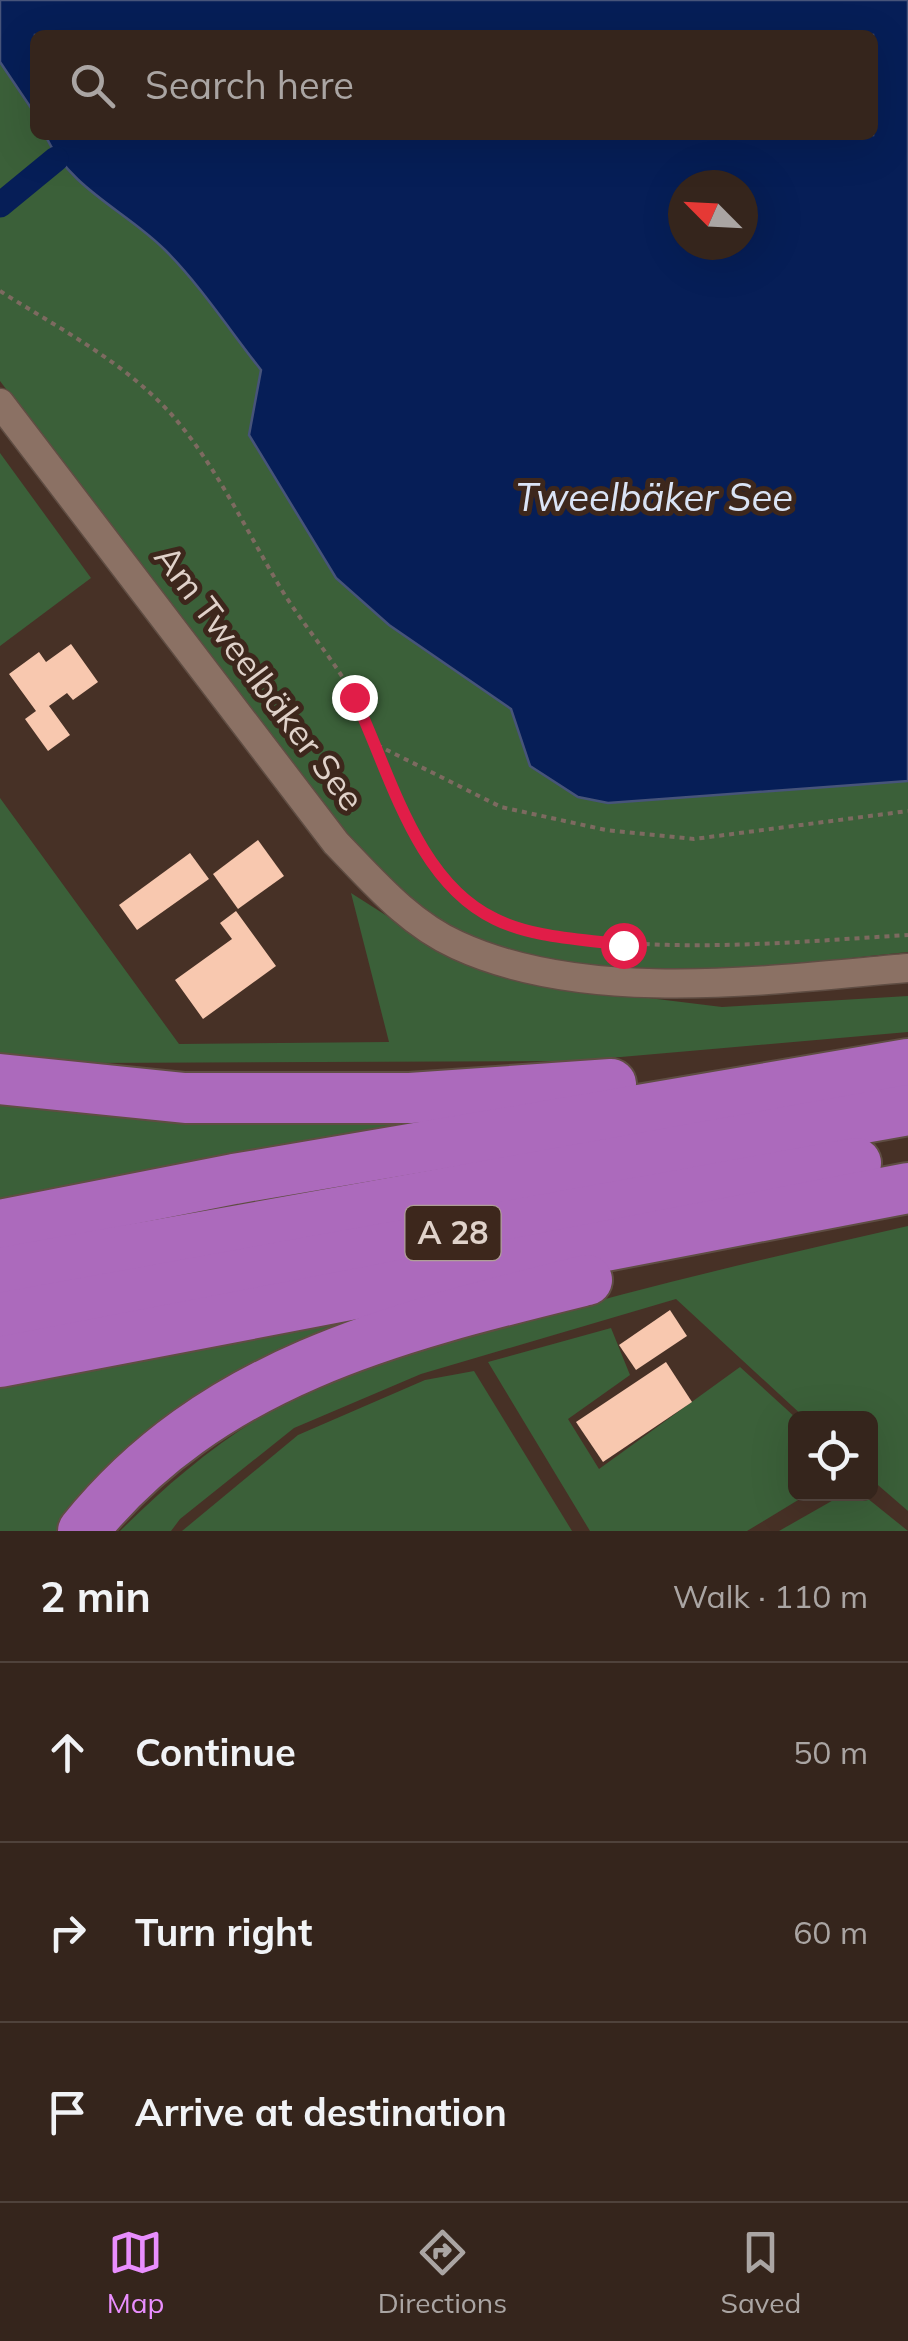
<!DOCTYPE html>
<meta charset="utf-8">
<style>
body{margin:0;font-family:Mulish,sans-serif;background:#403129;color:#f1f3f6}
.controls{position:absolute;right:30px;bottom:30px;display:grid;overflow:hidden;border-radius:15px;box-shadow:0 10px 40px #0002}
.controls button{width:90px;height:90px;display:grid;place-items:center;padding:0;border:0;border-bottom:2px solid #4f423b;background:#35251c;color:#f1f3f6;font:50px sans-serif}
.compass{position:absolute;left:668px;top:170px;width:90px;height:90px;border-radius:50%;background:#35251c;box-shadow:0 10px 40px #0002;rotate:294deg}
.stop{position:absolute;width:30px;height:30px;margin:-22px;border:8px solid #e11d48;border-radius:50%;background:#fff}
.stop.end{background:#e11d48;border-color:#fff;box-shadow:0 2px 10px #0008}
.list{margin:0;padding:0;list-style:none}
h2{display:flex;justify-content:space-between;align-items:center;height:130px;margin:0;padding:0 40px;font-size:42px}
h2 small{font-size:32px;font-weight:400;color:#aaa5a3}
.list li{display:grid;grid-template-columns:65px 1fr auto;gap:30px;align-items:center;box-sizing:border-box;height:180px;padding:0 40px;border-top:2px solid #4f423b}
.list b{display:block;font-size:38px;white-space:nowrap}
.list em{font-size:32px;font-style:normal;color:#aaa5a3}
.icon{flex:none;width:55px;height:55px;fill:none;stroke:currentColor;stroke-width:2;stroke-linecap:round;stroke-linejoin:round}
.map{position:relative;flex:none;width:908px;height:1531px;overflow:hidden}
.search{position:absolute;background:#35251c;box-shadow:0 10px 40px #0002;left:30px;right:30px;top:30px;height:110px;display:flex;align-items:center;gap:25px;box-sizing:border-box;padding:0 35px;border-radius:15px;color:#aaa5a3;font-size:38px}
.sheet{height:670px;background:#35251c}
nav{display:flex;justify-content:space-around;align-items:center;box-sizing:border-box;height:140px;border-top:2px solid #4f423b;background:#35251c;font-size:28px;color:#aaa5a3}
nav a{display:grid;justify-items:center;gap:5px}
nav .on{color:#e98efe}
.map>svg:first-child{display:block}
.green{fill:#3b6039}
.water{fill:#061e57;stroke:#47547a;stroke-width:2.5;fill-rule:evenodd}
.lines{fill:none;stroke-linecap:round;stroke-linejoin:round}
.canal{stroke:#061e57;stroke-width:25}
.building{fill:#f8c8af}
.street-casing{stroke:#5f4d43;stroke-width:31}
.highway-casing{stroke:#5f4d43;stroke-width:54}
.path{stroke:#7d6a60;stroke-width:4;stroke-dasharray:5 5;stroke-linecap:butt}
.street{stroke:#8b7164;stroke-width:28}
.highway{stroke:#ac6abc;stroke-width:50}
.route{stroke:#e11d48;stroke-width:12}
.labels{text-anchor:middle;stroke-width:10;stroke-linejoin:round;paint-order:stroke}
.shield{fill:#3d271c;stroke:#af9f96;stroke-width:2.5}
.shield-label{font-size:32px;font-weight:bold;fill:#e0d2ca}
.street-label{font-size:35px;fill:#e0d2ca;stroke:#3d271c}
.water-label{font-size:38px;font-style:italic;fill:#dae4f6;stroke:#3d271c}
</style>
<div class="map">
<svg width="908" height="1531" viewBox="0 0 908 1531">
<rect width="100%" height="100%" fill="#473126"/>
<g class="green">
<path d="M 0,62 L 35,114 L 35,135 L 45,135 C 71,190 125,210 165,250 C 201,286 230,331 261,371 L 249,435 L 389,625 L 511,709 L 530,765 L 608,803 L 908,781 L 908,952 C 774,965 584,997 462,934 C 416,910 381,872 345,835 L 0,381 Z"/>
<polygon points="0,453 91,578 0,646"/>
<polygon points="0,798 179,1044 389,1042 351,893 453,958 543,985 722,1007 908,996 908,1032 575,1061 86,1063 0,1053"/>
<polygon points="0,1096 549,1101 0,1201"/>
<path d="M 908,1226 L 908,1511 L 871,1479 L 870,1418 L 805,1418 L 676,1299 L 421,1374 L 294,1428 L 180,1519 L 171,1531 L 120,1531 C 174,1477 239,1423 309,1391 C 378,1360 452,1341 525,1321 C 652,1285 779,1255 908,1226 Z"/>
<polygon points="457,1296 66,1531 0,1531 0,1378"/>
<polygon points="611,1328 630,1375 568,1419 599,1469 740,1367 796,1418 796,1494 808,1494 747,1531 590,1531 488,1362"/>
<polygon points="474,1371 572,1531 182,1531 298,1435 425,1380"/>
<polygon points="844,1494 862,1494 908,1531 779,1531"/>
</g>
<path class="water" d="M 0,0 L 908,0 L 908,781 L 608,803 L 578,797 L 530,766 L 511,709 L 389,625 L 336,578 L 249,435 L 261,370 C 230,331 201,286 165,250 C 125,210 71,190 45,135 L 873,135 L 873,35 L 35,35 L 35,114 L 0,62 ZM 683,185 L 743,185 L 743,245 L 683,245 Z"/>
<g class="lines">
<polyline class="canal" points="0,205 56,159"/>
</g>
<g class="building">
<polygon points="71,644 98,682 73,700 67,693 49,706 70,735 48,751 25,719 36,711 9,674 39,652 46,662"/>
<polygon points="258,840 284,876 238,909 213,874"/>
<polygon points="190,853 209,879 137,930 119,905"/>
<polygon points="236,911 276,966 203,1019 175,980 232,939 220,923"/>
<polygon points="670,1310 687,1336 636,1370 619,1345"/>
<polygon points="666,1362 692,1402 603,1462 576,1422"/>
</g>
<g class="lines">
<g class="street-casing">
<path id="street" d="M 0,403 L 336,843 C 372,880 408,923 457,945 C 587,1005 769,980 908,968"/>
</g>
<g class="highway-casing">
<g id="highway">
<polyline points="0,1079 185,1098 410,1098 611,1084"/>
<polyline points="0,1225 234,1179 908,1064"/>
<polyline points="0,1273 908,1110"/>
<polyline points="0,1318 856,1163"/>
<polyline points="0,1362 908,1188"/>
<path d="M 83,1531 C 212,1371 396,1327 587,1280"/>
</g>
</g>
<g class="path">
<path d="M 0,291 C 66,333 137,368 186,432 C 223,480 249,535 280,587 C 303,626 335,660 356,700 C 395,774 414,879 495,919 C 516,930 545,933 568,937 C 681,953 794,942 908,935"/>
<polyline points="377,745 501,807 606,830 694,839 908,811"/>
</g>
<use href="#street" class="street"/>
<use href="#highway" class="highway"/>
</g>
<g class="lines">
<path class="route" d="M 354,697 C 390,771 415,881 495,919 C 533,938 582,939 623,945"/>
</g>
<g class="labels">
<rect class="shield" x="405.5" y="1206" width="95" height="54" rx="8"/>
<g class="shield-label">
<text x="453" y="1244">A 28</text>
</g>
<g class="street-label">
<text transform="translate(259 678) rotate(53)" y="12">Am Tweelbäker See</text>
</g>
<g class="water-label">
<text x="654" y="511">Tweelbäker See</text>
</g>
</g>
</svg>
<div class="controls">
<button><svg class="icon" aria-label="locate" viewBox="0 0 24 24"><circle cx="12" cy="12" r="6"/><path d="M12 2v4M12 18v4M2 12h4M18 12h4"/></svg></button>
</div>
<svg class="compass" viewBox="-18 -18 36 36"><path d="M0-13l5 13h-10z" fill="#e53935"/><path d="M0 13l5-13h-10z" fill="#aaa5a3"/></svg>
<div class="stop" style="left:623px;top:945px"></div>
<div class="stop end" style="left:354px;top:697px"></div>
<div class="search"><svg class="icon" aria-label="search" viewBox="0 0 24 24"><circle cx="10" cy="10" r="6"/><path d="M15 15l6 6"/></svg>Search here</div>
</div>
<section class="sheet">
<h2>2 min<small>Walk · 110 m</small></h2>
<ul class="list">
<li><svg class="icon" aria-label="ahead" viewBox="0 0 24 24"><path d="M12 20V5M6 11l6-6 6 6"/></svg><div><b>Continue</b></div><em>50 m</em></li>
<li><svg class="icon" aria-label="right" viewBox="0 0 24 24"><path d="M7 20v-9h11M14 6l5 5-5 5"/></svg><div><b>Turn right</b></div><em>60 m</em></li>
<li><svg class="icon" aria-label="arrive" viewBox="0 0 24 24"><path d="M6 21V4h12l-3 4 3 4H6"/></svg><div><b>Arrive at destination</b></div></li>
</ul>
</section>
<nav>
<a class="on"><svg class="icon" aria-label="map" viewBox="0 0 24 24"><path d="M3 6l6-2 6 2 6-2v14l-6 2-6-2-6 2zM9 4v14M15 6v14"/></svg>Map</a>
<a><svg class="icon" aria-label="directions" viewBox="0 0 24 24"><path d="M12 3l9 9-9 9-9-9zM9 14v-3h6M13 9l2 2-2 2"/></svg>Directions</a>
<a><svg class="icon" aria-label="saved" viewBox="0 0 24 24"><path d="M7 4h10v16l-5-4-5 4z"/></svg>Saved</a>
</nav>
